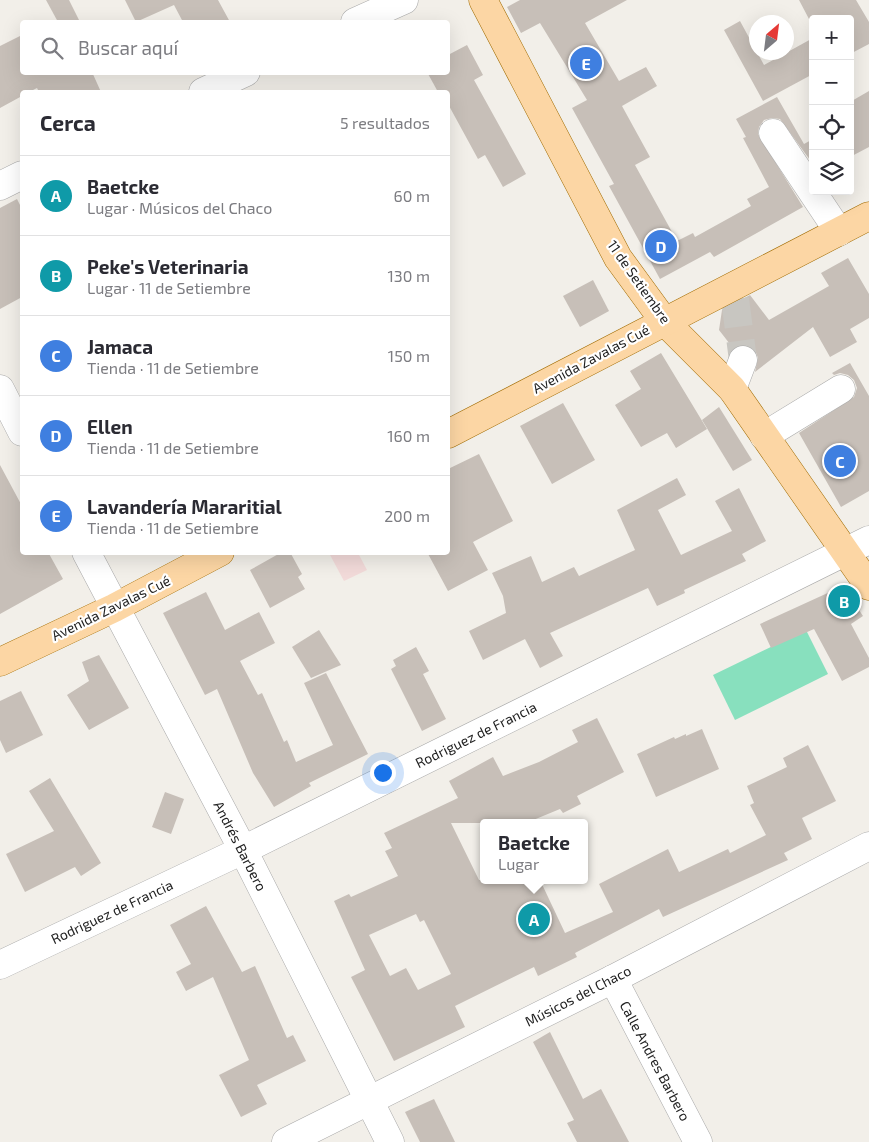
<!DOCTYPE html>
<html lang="es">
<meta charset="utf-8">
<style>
body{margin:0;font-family:"Exo 2",sans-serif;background:#f7f7f7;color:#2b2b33}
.controls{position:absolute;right:15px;top:15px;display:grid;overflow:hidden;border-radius:5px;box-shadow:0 5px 20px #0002}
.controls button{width:45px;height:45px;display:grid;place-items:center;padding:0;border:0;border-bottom:1px solid #e1e1e2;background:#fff;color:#2b2b33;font:25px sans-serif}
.compass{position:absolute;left:749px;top:15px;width:45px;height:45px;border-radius:50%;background:#fff;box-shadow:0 5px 20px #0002;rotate:28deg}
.you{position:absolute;left:382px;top:772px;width:18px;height:18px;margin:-12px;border:4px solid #fff;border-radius:50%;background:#1a73e8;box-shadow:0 0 0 8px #1a73e833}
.badge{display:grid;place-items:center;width:32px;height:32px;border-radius:50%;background:#0b8043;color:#fff;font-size:16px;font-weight:700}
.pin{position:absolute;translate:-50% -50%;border:2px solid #fff;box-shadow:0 1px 5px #0006}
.popup{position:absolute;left:480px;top:819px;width:108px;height:65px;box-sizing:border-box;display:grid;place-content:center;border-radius:5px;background:#fff;filter:drop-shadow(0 1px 4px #0005);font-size:16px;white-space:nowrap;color:#7c7c81}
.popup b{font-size:19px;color:#2b2b33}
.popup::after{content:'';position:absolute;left:50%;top:100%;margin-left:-10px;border:10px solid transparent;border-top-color:#fff}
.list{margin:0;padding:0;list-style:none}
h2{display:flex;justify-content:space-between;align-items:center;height:65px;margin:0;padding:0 20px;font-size:21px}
h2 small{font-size:16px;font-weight:400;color:#7c7c81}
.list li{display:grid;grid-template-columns:32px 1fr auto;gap:15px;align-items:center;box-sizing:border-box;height:80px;padding:0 20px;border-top:1px solid #e1e1e2}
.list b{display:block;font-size:19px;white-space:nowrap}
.list p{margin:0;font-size:16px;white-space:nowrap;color:#7c7c81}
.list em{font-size:16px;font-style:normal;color:#7c7c81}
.icon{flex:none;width:28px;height:28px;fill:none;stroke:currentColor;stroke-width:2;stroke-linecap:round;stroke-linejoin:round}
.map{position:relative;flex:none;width:869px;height:1142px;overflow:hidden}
.search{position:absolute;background:#fff;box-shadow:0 5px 20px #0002;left:20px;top:20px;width:430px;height:55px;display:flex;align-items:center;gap:12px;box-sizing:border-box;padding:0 18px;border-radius:5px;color:#7c7c81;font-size:19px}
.panel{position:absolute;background:#fff;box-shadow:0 5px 20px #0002;left:20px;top:90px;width:430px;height:465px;border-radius:5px}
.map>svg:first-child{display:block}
.commercial{fill:#f2dad9}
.pitch{fill:#88e0be}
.building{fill:#c7bfb8;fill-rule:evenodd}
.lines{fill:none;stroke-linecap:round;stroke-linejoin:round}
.minor-tunnel{stroke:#c8c6c1;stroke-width:28;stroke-dasharray:28 14;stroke-linecap:butt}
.minor-casing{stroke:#a9a9a9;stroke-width:29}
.major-casing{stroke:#a06b00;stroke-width:29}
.minor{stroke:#fff;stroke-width:28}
.major{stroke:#fcd6a4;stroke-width:28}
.labels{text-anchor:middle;stroke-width:4.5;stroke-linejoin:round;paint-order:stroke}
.street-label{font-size:14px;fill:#222;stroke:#fff}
</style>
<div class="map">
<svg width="869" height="1142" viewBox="0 0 869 1142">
<rect width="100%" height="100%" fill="#f2efe9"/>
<polygon class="commercial" points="329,553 358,553 367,570 344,581"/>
<polygon class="pitch" points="806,630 828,674 735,720 713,675"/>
<g class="building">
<polygon points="46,0 69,0 80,22 58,22"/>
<polygon points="125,0 218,0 230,22 183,22 174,5 136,22"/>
<polygon points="520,0 627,0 585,23 619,81 646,67 657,86 622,106 650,157 635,165 677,241 693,233 695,237 751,206 747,199 769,187 743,138 746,137 736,119 777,97 804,144 813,139 813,164 780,119 772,118 764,120 759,127 758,134 803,207 714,257 710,252 660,279 609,186 614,184 572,108 587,100 540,23 521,33 507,7"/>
<polygon points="799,0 856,0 869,22 869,44 850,54 850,19 809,19"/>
<polygon points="740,21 764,65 813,38 813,74 763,101 724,30"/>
<polygon points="22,35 22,72 92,72 101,92 39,92 37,88 29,92 22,92 22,96 0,108 0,46"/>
<polygon points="467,45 483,75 474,80 526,174 503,187 485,155 478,159 448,104 448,92 438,92 427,72 448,72 448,55"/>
<polygon points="869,91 869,147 850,157 850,102"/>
<polygon points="17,199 22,209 22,297 0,309 0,208"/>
<polygon points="848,258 869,294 869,318 850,329 857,342 830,357 813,327 755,372 758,358 755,350 748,345 741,345 733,348 719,330 722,310 750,295 769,320 829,286 821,273"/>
<polygon points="593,280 609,311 580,327 563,296"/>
<polygon points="661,353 707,429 676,448 667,433 641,447 615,405 641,389 630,371"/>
<polygon points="850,363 869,396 869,491 841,507 799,433 854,397 857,388 854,380 848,375 840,373 834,375 832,373"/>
<polygon points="563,403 595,460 552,484 520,426"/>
<polygon points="719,407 752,460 733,471 702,420"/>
<polygon points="479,454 513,521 473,542 488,570 448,591 427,552 448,552 448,469"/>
<polygon points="0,465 22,506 22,552 48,552 63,579 0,614"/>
<polygon points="677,478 686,495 658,510 681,555 732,531 715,501 739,488 766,541 742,554 746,561 684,590 685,593 657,606 648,588 550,633 563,656 540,668 525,639 483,660 469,631 506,613 503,596 492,573 531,556 542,582 574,567 579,576 635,550 617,510"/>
<polygon points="282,552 290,552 302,574 298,577 305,589 270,608 250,570"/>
<polygon points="843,586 863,616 851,624 869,658 869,667 842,681 814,629 771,648 760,624"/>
<polygon points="206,592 225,630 259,612 275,643 240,661 258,695 262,693 284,742 287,740 296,762 333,745 304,683 326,673 368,754 309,783 311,786 274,807 253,773 217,689 205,695 163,613"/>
<polygon points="319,630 341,665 311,678 292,647"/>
<polygon points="416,647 429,671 423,674 446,719 422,731 391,669 396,666 393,660"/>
<polygon points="99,655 129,708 89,730 67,695 89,681 82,662"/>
<polygon points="21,691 43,735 6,753 0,740 0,701"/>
<path d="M 597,718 L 624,772 L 577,796 L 581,804 L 563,813 L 560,809 L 526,823 L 451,823 L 479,880 L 540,880 L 565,933 L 613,912 L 599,884 L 668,849 L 679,872 L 728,849 L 730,853 L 766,835 L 750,805 L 754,803 L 747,786 L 787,767 L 783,758 L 808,745 L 836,801 L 802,818 L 812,839 L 784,853 L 788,860 L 663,917 L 659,909 L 575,953 L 577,957 L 538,976 L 534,967 L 455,1006 L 465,1027 L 394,1061 L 351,977 L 365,970 L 334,901 L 349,894 L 351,897 L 398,876 L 385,851 L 392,848 L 384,833 L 458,798 L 449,781 L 493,757 L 503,776 L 539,762 L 578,742 L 572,730 ZM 416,914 L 420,922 L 424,920 L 451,974 L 418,990 L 406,968 L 390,976 L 369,935 Z"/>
<polygon points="702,729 719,769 656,797 637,754 674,737 675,739 686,734 686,736"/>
<polygon points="50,778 101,863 81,876 75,867 25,892 6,854 54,831 29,791"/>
<polygon points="165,792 184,799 171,834 152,827"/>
<polygon points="206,906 242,972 255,966 287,1038 293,1035 306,1061 257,1085 267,1104 241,1117 219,1075 249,1060 213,977 186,991 176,972 191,964 170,925"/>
<polygon points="550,1032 583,1099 601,1089 629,1142 577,1142 567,1123 574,1120 533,1042"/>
<polygon points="434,1099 455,1142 420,1142 405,1112"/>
</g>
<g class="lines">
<polyline class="minor-tunnel" points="735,299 743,360"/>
<g class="minor-casing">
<g id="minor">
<polyline points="355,22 404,0"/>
<polyline points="203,92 246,72"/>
<polyline points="773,133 839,232"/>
<polyline points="0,186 22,175"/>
<polyline points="0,389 22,432"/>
<polyline points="732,389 743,360"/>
<polyline points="764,436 841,389"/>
<polyline points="86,552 243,850 390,1142"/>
<polyline points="0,965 243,850 869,540"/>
<polyline points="613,979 698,1142"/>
<polyline points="286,1142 613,979 869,846"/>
</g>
</g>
<g class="major-casing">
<g id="major">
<polyline points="483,0 618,258 664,321 732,389 869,586"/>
<polyline points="448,434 869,216"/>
<polyline points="0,662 114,608 220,552"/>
</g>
</g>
<use href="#minor" class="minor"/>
<use href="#major" class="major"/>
</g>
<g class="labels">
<g class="street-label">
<text transform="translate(639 282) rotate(55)" y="5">11 de Setiembre</text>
<text transform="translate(591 359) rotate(-28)" y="5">Avenida Zavalas Cué</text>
<text transform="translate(111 608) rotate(-26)" y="5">Avenida Zavalas Cué</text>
<text transform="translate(476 735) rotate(-26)" y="5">Rodriguez de Francia</text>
<text transform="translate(240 846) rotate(63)" y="5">Andrés Barbero</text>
<text transform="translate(112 912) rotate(-25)" y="5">Rodriguez de Francia</text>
<text transform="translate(578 996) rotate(-27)" y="5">Músicos del Chaco</text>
<text transform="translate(655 1061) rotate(62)" y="5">Calle Andres Barbero</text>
</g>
</g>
</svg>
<div class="controls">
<button>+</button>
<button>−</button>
<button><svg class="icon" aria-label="locate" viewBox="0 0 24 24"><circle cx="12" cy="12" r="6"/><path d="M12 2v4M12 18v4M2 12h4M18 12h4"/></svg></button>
<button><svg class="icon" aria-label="layers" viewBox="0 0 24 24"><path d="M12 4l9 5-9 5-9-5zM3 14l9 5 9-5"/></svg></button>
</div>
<svg class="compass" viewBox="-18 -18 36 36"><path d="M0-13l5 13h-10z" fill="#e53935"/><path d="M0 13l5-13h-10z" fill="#7c7c81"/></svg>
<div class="you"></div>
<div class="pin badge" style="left:534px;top:919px;background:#0f9aa8">A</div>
<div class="popup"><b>Baetcke</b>Lugar</div>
<div class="pin badge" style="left:844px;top:601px;background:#0f9aa8">B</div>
<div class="pin badge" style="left:840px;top:461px;background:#3f7fe0">C</div>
<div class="pin badge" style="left:661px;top:246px;background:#3f7fe0">D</div>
<div class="pin badge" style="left:586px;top:63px;background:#3f7fe0">E</div>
<div class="search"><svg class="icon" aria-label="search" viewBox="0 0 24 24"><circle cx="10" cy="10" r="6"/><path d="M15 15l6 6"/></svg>Buscar aquí</div>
<section class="panel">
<h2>Cerca<small>5 resultados</small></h2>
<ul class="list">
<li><span class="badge" style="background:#0f9aa8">A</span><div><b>Baetcke</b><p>Lugar · Músicos del Chaco</p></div><em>60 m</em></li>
<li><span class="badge" style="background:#0f9aa8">B</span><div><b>Peke's Veterinaria</b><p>Lugar · 11 de Setiembre</p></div><em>130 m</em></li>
<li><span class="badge" style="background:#3f7fe0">C</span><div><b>Jamaca</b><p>Tienda · 11 de Setiembre</p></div><em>150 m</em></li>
<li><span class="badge" style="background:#3f7fe0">D</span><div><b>Ellen</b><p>Tienda · 11 de Setiembre</p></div><em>160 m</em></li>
<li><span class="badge" style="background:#3f7fe0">E</span><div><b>Lavandería Mararitial</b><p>Tienda · 11 de Setiembre</p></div><em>200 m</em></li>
</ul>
</section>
</div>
